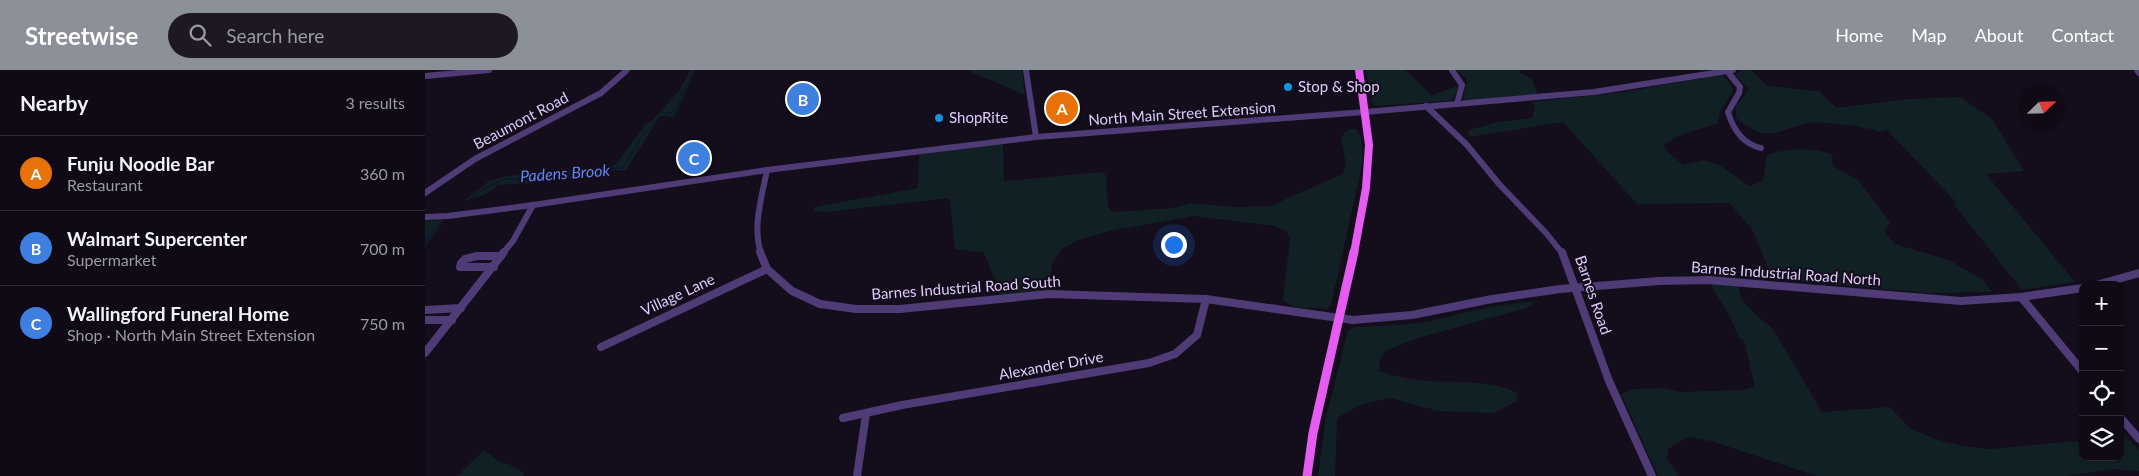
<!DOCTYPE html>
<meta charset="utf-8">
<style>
body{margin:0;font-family:Lato,sans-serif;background:#1d1822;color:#f1f3f6}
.controls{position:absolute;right:15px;bottom:15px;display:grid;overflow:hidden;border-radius:10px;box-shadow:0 1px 4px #0004}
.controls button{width:45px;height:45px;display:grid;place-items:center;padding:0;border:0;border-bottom:1px solid #2f2b34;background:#0f0a15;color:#f1f3f6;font:25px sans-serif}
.compass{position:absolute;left:1594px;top:15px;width:45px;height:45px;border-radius:50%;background:#0f0a15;box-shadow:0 1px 4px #0004;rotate:67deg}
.you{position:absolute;left:748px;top:174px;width:18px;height:18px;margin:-12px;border:4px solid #fff;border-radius:50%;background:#1a73e8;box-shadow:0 0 0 8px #1a73e833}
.badge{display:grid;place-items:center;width:32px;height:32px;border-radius:50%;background:#8c9099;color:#fff;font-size:16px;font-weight:700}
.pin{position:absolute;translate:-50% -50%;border:2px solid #fff;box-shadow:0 1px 5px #0006}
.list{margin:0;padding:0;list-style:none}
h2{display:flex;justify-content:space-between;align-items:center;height:65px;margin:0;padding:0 20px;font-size:21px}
h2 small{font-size:16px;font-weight:400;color:#9b9aa0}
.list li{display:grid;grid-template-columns:32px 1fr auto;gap:15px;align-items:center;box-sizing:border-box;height:75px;padding:0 20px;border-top:1px solid #2f2b34}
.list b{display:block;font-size:19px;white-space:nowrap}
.list p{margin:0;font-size:16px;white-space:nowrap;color:#9b9aa0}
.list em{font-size:16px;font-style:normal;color:#9b9aa0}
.icon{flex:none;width:28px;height:28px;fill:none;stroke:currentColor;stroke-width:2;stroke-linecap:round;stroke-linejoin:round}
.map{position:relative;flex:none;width:1714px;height:406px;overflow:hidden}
header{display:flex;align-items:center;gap:30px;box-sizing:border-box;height:70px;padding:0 25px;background:#8c9099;color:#fff}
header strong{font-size:24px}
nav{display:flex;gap:28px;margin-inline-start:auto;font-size:18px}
.search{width:350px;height:45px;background:#1d1822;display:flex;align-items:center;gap:12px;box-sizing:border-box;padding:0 18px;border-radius:28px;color:#9b9aa0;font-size:19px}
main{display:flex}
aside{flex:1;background:#0f0a15}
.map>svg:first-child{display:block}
.green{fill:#112025}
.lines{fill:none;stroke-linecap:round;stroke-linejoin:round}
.stream{stroke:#0c0f35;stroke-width:1}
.minor-far1{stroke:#4f3c76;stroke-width:6}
.minor{stroke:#4f3c76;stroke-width:8}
.major-far1{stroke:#e45df0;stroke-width:8}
.major{stroke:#e45df0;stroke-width:9}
.poi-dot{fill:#1490de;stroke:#140d1c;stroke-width:2}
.labels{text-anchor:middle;stroke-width:4;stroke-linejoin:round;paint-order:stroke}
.poi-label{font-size:15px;fill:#dfccfa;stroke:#140d1c;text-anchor:start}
.street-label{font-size:15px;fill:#dfccfa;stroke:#140d1c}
.water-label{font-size:16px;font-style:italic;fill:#6387f1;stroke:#140d1c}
</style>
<header>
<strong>Streetwise</strong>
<div class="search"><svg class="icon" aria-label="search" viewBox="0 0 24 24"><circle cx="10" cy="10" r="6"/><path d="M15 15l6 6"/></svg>Search here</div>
<nav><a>Home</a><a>Map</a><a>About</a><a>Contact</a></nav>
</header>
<main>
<aside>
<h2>Nearby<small>3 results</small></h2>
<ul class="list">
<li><span class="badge" style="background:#e8710a">A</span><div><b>Funju Noodle Bar</b><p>Restaurant</p></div><em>360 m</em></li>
<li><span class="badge" style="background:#3f7fe0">B</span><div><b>Walmart Supercenter</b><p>Supermarket</p></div><em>700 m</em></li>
<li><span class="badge" style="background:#3f7fe0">C</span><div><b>Wallingford Funeral Home</b><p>Shop · North Main Street Extension</p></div><em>750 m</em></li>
</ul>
</aside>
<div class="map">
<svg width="1714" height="406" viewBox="0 0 1714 406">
<rect width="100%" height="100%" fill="#140d1c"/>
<g class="green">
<polygon points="265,0 271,0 249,47 235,46 201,100 158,102 106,113 73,115 61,124 38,132 64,111 84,106 190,95 220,55 226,52 256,18"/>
<polygon points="542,0 597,0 600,25"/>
<path d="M 941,0 L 980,0 L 1007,25 L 1033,16 C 1032,22 1030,29 1024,31 L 950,36 L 947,33 Z"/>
<polygon points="1033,0 1094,0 1094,2 1107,9 1113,25 1042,31 1038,27 1042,10"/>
<path d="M 1327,0 L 1342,16 C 1361,16 1376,21 1394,21 L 1412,38 L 1482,29 L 1535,27 L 1567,49 L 1599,101 L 1561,104 L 1650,212 L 1597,220 L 1530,136 L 1530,131 L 1462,60 L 1453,62 C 1448,58 1442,59 1435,57 C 1426,55 1390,51 1382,53 C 1349,62 1341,73 1311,48 L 1311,36 L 1324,19 L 1310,5 L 1315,1 Z"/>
<path d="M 1297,4 L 1306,14 L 1308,21 L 1295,42 L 1293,53 L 1253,66 L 1239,75 L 1241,80 L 1258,95 L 1278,90 L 1293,94 L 1324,116 L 1338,111 L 1342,85 C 1365,78 1384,77 1407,84 L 1408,96 L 1433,110 L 1466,153 L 1459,161 L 1470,174 L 1524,190 L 1558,210 L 1567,222 L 1504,223 L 1348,209 L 1327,159 L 1304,133 L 1212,134 L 1138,52 L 1045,67 L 1042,62 C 1048,56 1059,58 1067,53 L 1107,48 L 1110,36 L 1106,32 L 1200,22 Z"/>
<polygon points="925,59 931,59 936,66 938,90 906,235 902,239 869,237 858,230 865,169 862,162 850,156 768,146 685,161 653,170 637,179 627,194 623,222 576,225 559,183 530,179 525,132 523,128 402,142 388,141 390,137 493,118 494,84 578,73 579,111 676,102 681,105 683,137 688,142 748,138 765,133 810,137 845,136 918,104 921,93 916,69 920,62"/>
<polygon points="20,150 0,177 0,151"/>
<polygon points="1284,212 1313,215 1316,228 1327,241 1348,259 1397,342 1465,337 1485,358 1510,369 1538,376 1564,379 1652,371 1658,375 1658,387 1695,387 1695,365 1701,366 1714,380 1714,401 1687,399 1641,406 1392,406 1286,371 1262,367 1243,379 1242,389 1254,406 1233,406 1196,324 1210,319 1239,318 1256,322 1315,320 1330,317 1319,270 1315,269 1304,245"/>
<path d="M 1112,231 L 1102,238 L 996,267 L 962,280 L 955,288 L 954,301 C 969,306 984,309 1000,311 C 1029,313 1065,309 1092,323 L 1092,331 L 1068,343 L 1013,341 L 965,328 L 937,334 L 912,348 L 910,406 L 893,406 L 901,347 L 923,261 L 930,257 L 975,255 L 1005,251 L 1069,236 Z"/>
<polygon points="59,380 78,395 82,393 98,402 99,406 32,406"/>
</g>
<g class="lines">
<g class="stream">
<path d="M 28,142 L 57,120 L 80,109 L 110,108 L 150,102 L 198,98 L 219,63 L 235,48 L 251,40 C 256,25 263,14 269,0"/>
<polyline points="0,175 8,161 20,150"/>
</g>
<g class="minor-far1">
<polyline points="601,0 611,67"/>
<polyline points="1027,0 1037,15 1032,34"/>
<polyline points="1712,0 1714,3"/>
<path d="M 1302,1 L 1315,17 L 1314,23 L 1303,42 C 1308,59 1317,74 1336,78"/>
<polyline points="0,6 64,0"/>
<polyline points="1001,36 1042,75 1074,114 1121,163 1137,183"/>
<polyline points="0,123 50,89 176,23 202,0"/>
<polyline points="0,147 23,146 108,135 342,100 611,67 940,42 1169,22 1308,0"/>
<polyline points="78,183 88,171 108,135"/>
<path d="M 336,183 C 327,157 337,127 342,100"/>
</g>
<g class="minor">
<polyline points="335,182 342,199 367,221 395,234 431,239 475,239 624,224 781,229 928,250 987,245 1067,229 1135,219 1234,211 1284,210 1536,231 1596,227 1658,218"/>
<polyline points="1137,182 1184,311 1227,406"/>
<polyline points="69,197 35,197 36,193 40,189 52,186 76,186"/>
<polyline points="1671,215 1714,203"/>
<polyline points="1596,227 1658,302"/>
<polyline points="0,240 36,238"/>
<polyline points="0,250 27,250"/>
<polyline points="176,277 342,199"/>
<polyline points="0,283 79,182"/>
<polyline points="1695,347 1714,369"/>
<polyline points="418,348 477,335 724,293 750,284 772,265 781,229"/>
<polyline points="432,406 441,344"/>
</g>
<polyline class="major-far1" points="929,183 941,118 944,75 934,0"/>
<polyline class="major" points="882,406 888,363 929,182"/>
</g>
<g class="poi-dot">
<circle cx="863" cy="17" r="5"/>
<circle cx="514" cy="48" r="5"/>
</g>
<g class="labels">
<g class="poi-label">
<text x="873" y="22">Stop &amp; Shop</text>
<text x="524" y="53">ShopRite</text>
</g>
<g class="street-label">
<text transform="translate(757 44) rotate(-4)" y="5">North Main Street Extension</text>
<text transform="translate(96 51) rotate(-28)" y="5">Beaumont Road</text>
<text transform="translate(1361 204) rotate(4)" y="5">Barnes Industrial Road North</text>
<text transform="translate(541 218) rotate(-4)" y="5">Barnes Industrial Road South</text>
<text transform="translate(253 225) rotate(-25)" y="5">Village Lane</text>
<text transform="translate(1168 225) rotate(71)" y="5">Barnes Road</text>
<text transform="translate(626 296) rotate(-10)" y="5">Alexander Drive</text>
</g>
<g class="water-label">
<text transform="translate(140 103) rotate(-4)" y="6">Padens Brook</text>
</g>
</g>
</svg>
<div class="controls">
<button>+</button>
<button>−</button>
<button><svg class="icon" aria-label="locate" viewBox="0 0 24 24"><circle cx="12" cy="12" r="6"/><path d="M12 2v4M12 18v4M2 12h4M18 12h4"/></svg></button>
<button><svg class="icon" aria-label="layers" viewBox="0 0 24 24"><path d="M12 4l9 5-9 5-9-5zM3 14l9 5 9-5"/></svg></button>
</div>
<svg class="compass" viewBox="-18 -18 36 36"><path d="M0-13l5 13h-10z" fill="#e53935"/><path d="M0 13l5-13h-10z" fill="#9b9aa0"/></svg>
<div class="you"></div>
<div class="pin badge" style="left:637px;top:38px;background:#e8710a">A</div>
<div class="pin badge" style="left:378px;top:29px;background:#3f7fe0">B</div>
<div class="pin badge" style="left:269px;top:88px;background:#3f7fe0">C</div>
</div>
</main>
